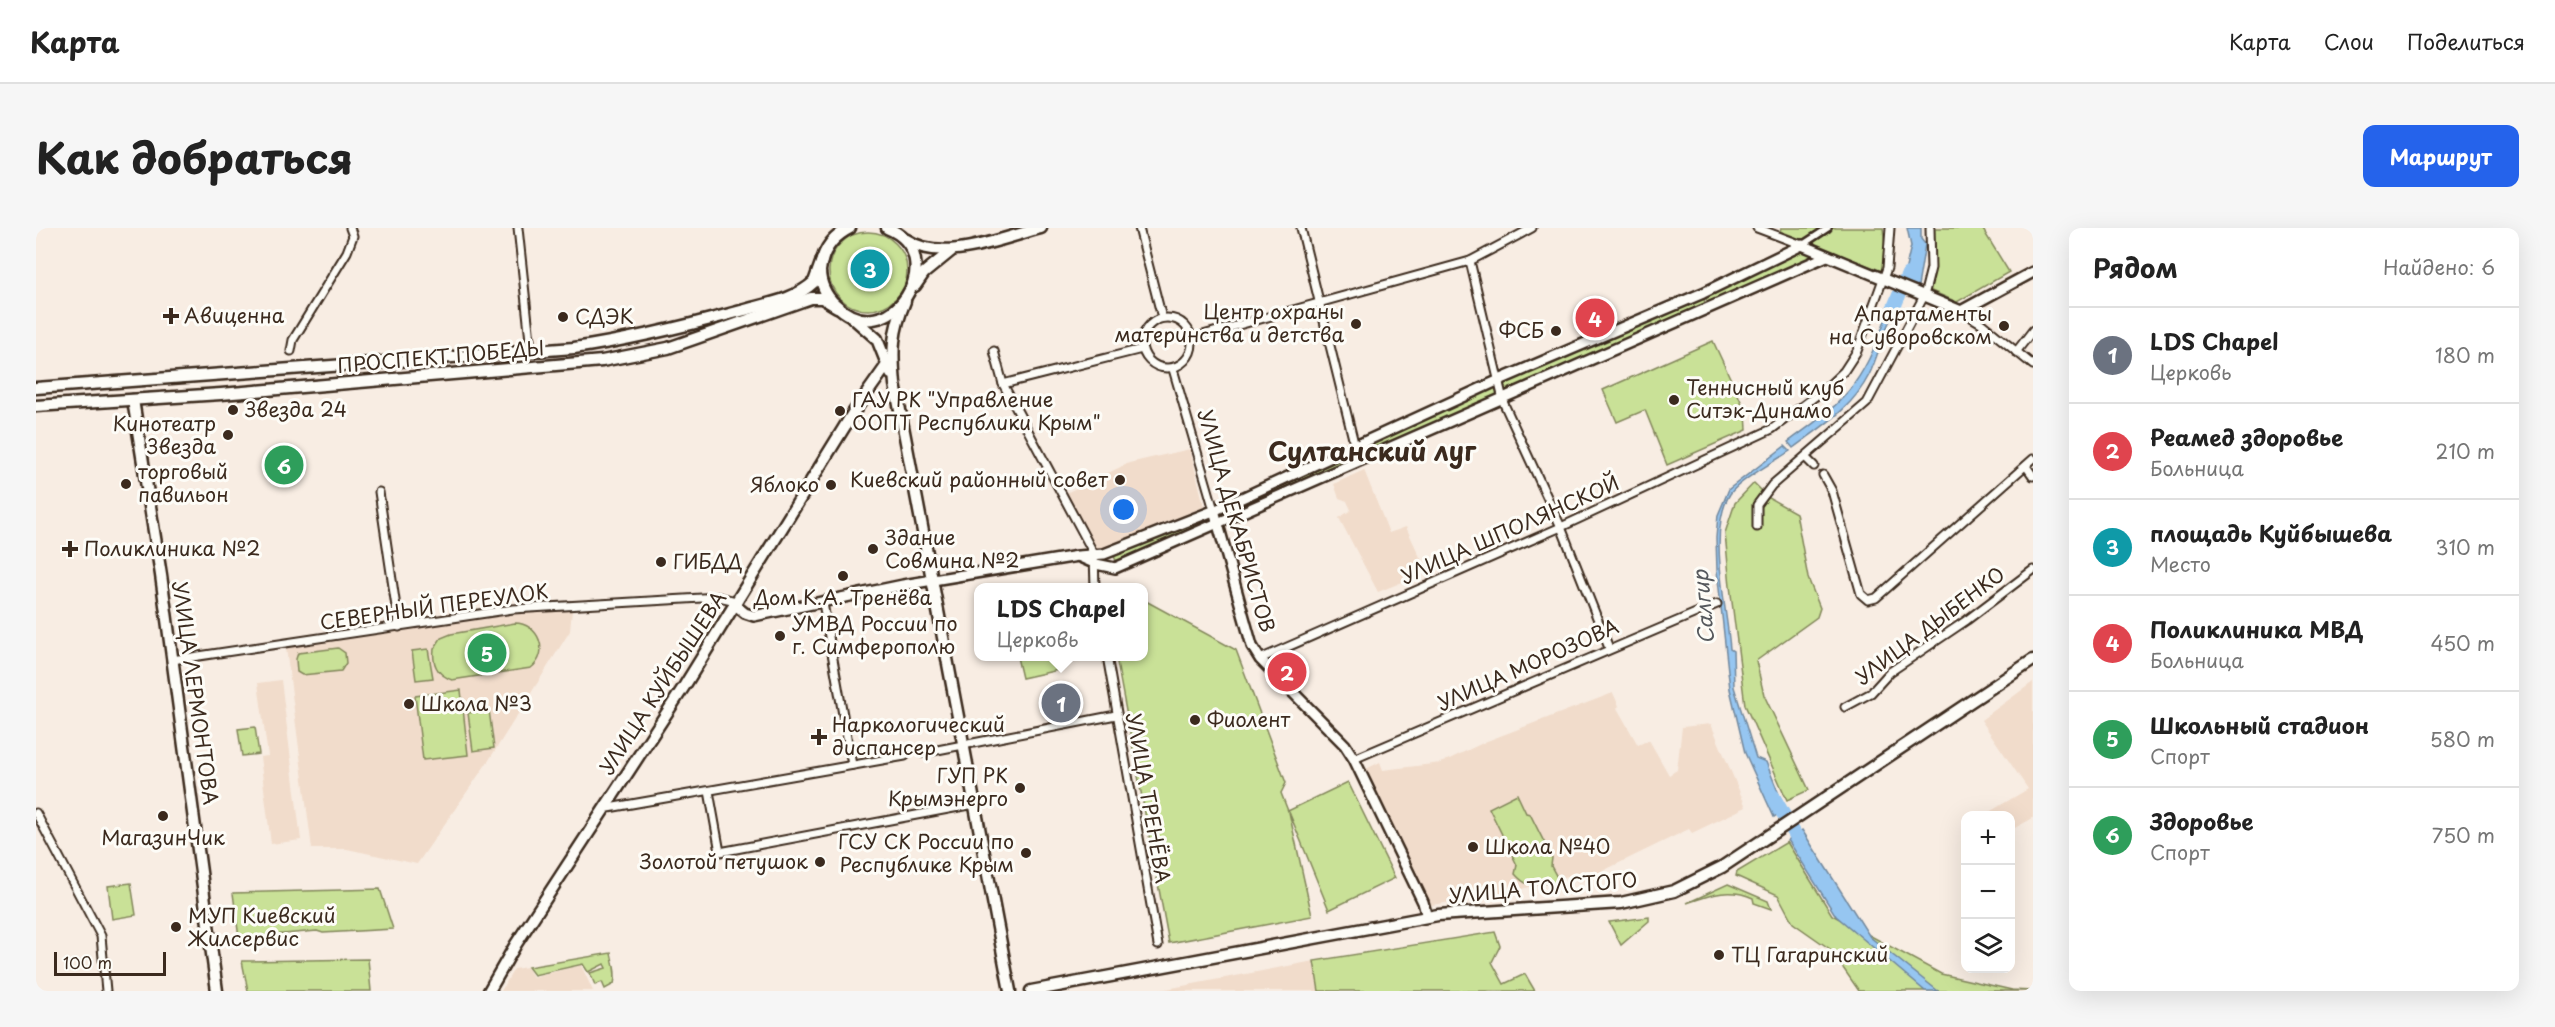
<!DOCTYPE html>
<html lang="ru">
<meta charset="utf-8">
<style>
body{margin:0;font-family:"Playpen Sans",sans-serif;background:#f6f6f6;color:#222}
.controls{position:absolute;right:18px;bottom:18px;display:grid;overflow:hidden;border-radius:12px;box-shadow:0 6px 24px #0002}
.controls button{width:54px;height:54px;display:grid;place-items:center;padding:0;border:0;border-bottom:2px solid #e0e0e0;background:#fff;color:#222;font:30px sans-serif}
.scale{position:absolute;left:18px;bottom:15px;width:112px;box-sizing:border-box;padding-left:6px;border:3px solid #3b2a1e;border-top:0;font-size:16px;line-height:21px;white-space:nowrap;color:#3b2a1e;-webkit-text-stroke:4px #fdfcf7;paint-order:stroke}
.you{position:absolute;left:1088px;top:282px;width:21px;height:21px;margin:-15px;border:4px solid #fff;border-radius:50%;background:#1a73e8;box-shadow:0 0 0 9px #1a73e833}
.badge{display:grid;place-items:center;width:39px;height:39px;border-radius:50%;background:#2563eb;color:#fff;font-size:20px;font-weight:700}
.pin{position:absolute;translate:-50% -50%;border:3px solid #fff;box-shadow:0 2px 6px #0006}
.popup{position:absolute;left:938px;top:355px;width:174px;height:78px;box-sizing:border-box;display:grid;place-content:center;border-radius:12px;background:#fff;filter:drop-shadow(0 2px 4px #0005);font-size:20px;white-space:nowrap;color:#767676}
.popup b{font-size:22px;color:#222}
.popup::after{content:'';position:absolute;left:50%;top:100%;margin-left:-12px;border:12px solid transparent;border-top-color:#fff}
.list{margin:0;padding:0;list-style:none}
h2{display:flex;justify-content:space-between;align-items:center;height:78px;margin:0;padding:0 24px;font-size:26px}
h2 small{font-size:20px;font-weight:400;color:#767676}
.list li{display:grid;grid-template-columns:39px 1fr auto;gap:18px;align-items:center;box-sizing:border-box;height:96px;padding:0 24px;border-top:2px solid #e0e0e0}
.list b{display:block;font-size:22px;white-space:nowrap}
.list p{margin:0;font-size:20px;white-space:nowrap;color:#767676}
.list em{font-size:20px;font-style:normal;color:#767676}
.icon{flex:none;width:33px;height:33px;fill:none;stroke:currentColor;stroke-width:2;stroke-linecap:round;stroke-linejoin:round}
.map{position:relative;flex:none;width:1997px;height:763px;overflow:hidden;border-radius:12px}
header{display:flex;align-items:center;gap:36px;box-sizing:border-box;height:84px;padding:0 30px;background:#fff;border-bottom:2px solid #e0e0e0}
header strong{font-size:28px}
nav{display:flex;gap:33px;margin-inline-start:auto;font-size:21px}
.intro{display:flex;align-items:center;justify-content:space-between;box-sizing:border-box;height:144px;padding:0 36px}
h1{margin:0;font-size:42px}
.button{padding:15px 27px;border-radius:12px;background:#2563eb;color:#fff;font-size:21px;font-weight:700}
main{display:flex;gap:36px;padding:0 36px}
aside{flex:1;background:#fff;border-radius:12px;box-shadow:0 6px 24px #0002}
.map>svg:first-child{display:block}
.built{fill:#f1dccb}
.green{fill:#c9e197;stroke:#82865a;stroke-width:1.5}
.water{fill:#96c6f1;stroke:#72889d;stroke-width:1.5}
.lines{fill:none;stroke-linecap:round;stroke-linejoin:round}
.river{stroke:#96c6f1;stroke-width:14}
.pedestrian-casing{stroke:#3b2a1e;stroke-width:10}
.minor-casing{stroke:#3b2a1e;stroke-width:11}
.tertiary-casing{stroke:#3b2a1e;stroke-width:14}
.secondary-casing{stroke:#3b2a1e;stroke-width:15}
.primary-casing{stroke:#3b2a1e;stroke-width:15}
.pedestrian{stroke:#fdfcf7;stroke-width:5}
.minor{stroke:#fdfcf7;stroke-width:7}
.tertiary{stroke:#fdfcf7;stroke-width:9}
.secondary{stroke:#fdfcf7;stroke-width:10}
.primary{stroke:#fdfcf7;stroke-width:10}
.poi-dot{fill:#3b2a1e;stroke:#fdfcf7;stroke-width:2}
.labels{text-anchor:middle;stroke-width:6;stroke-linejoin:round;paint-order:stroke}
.poi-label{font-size:20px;fill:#3b2a1e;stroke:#fdfcf7;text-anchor:start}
.street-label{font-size:20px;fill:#3b2a1e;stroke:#fdfcf7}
.water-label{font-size:21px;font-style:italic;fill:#56595d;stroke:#fdfcf7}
.district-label{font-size:26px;font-weight:bold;fill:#3b2a1e;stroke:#fdfcf7}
</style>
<header>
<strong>Карта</strong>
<nav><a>Карта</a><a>Слои</a><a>Поделиться</a></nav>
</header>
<div class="intro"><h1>Как добраться</h1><a class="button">Маршрут</a></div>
<main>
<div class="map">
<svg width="1997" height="763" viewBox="0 0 1997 763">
<rect width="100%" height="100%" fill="#f8ede3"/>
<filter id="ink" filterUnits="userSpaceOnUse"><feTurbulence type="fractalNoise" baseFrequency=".0167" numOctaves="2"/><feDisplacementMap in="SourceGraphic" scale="12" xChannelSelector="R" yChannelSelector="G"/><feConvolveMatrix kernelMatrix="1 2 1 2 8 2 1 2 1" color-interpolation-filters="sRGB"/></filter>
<g filter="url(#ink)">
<g class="built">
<polygon points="1154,221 1169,282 1060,325 1030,265 1093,235"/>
<polygon points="1328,242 1353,305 1370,299 1391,344 1342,364 1303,290 1315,282 1311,273 1303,270 1298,256"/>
<polygon points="536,382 534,403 453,532 381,636 311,621 276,621 250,420 477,386"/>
<polygon points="245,452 265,612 235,616 224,529 232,528 222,455"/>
<polygon points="1997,454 1997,590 1975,602 1974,588 1948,587 1992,561 1945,492"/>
<polygon points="1577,465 1583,478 1581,480 1602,517 1613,512 1633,547 1641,542 1646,499 1675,496 1710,579 1656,605 1653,601 1542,655 1535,647 1465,667 1395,677 1328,542 1344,534 1347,542 1405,535 1451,513"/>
<polygon points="1278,733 1283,763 1120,763"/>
<polygon points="545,737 557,763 465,763 478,741 491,739 497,749"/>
</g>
<g class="green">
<polygon points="1745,0 1847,0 1849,19 1846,43 1744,3"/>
<polygon points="1897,0 1946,0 1973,44 1921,74 1893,62 1899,20"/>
<circle cx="832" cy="43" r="39"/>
<polygon points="1766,20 1783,28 1672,77 1669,67"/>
<polygon points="1667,68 1670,78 1467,167 1464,156"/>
<polygon points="1677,113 1710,184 1711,202 1631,237 1609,182 1581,194 1567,162"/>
<polygon points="1460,157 1463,169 1183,291 1181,284"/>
<polygon points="1718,255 1733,270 1760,285 1772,350 1784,380 1781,389 1720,433 1728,467 1773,562 1751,572 1709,477 1694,358 1689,305 1699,275"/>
<polygon points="1177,286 1180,292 1081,335 1077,326"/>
<polygon points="1108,372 1200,422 1250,555 1245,565 1252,583 1312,554 1359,650 1293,682 1253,584 1276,688 1133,715 1080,429 1108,428"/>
<path d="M 479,395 C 502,395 515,425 495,440 L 416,452 C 402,447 396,436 398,421 L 405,410 L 415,406 Z"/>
<polygon points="302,420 309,425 310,435 305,443 266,447 261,444 260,431 262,425"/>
<polygon points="392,421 397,450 380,452 376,423"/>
<polygon points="981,429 1024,429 1027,441 986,450"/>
<polygon points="425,462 432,527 387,532 379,468"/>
<polygon points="453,482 458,520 437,523 432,485"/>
<polygon points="219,499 223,526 206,528 202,501"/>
<path d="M 1481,566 L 1490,585 L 1494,586 L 1516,630 L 1515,638 L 1523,653 L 1516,656 C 1497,650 1496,665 1479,646 L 1481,637 L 1453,580 Z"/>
<polygon points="1751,614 1796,687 1905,746 1976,762 1997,763 1823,763 1794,721 1757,695 1742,667 1700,648 1701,644"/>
<polygon points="95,655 100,687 76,691 72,658"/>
<path d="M 1692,656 L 1732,673 L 1735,681 L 1718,675 L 1717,670 C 1694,659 1674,667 1651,675 Z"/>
<polygon points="344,661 357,701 287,705 281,703 203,710 197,665"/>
<polygon points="1613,689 1613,693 1585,717 1573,694"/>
<polygon points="1459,704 1464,718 1456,734 1468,756 1489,746 1499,763 1283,763 1278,733"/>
<path d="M 575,725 C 577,735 581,746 578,756 L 569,761 L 566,754 L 559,757 L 554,745 L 570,740 L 568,736 L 552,744 L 547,736 L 498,747 L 492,739 Z"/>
<polygon points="332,731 335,763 212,763 206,733"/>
</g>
<g class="water">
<polygon points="1871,0 1885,0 1885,11 1889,16 1882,58 1870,54 1868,48 1875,18"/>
<path d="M 1858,68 L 1868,71 C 1850,88 1844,125 1833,147 C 1816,181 1786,198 1757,220 L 1752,214 C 1775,197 1801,180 1818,156 C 1837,130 1847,97 1858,68 Z"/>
<path d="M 1749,218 L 1754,223 C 1738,234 1704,252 1694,266 C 1671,302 1691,379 1694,421 L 1697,423 L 1698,459 L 1720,530 L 1730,534 L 1749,581 L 1738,589 L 1709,525 L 1694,461 L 1681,342 L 1680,310 L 1682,287 L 1693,261 Z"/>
<polygon points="1766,602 1834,709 1902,763 1889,763 1800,688 1752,612"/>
</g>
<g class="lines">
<g class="river">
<polyline points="1855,86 1872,46"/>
<polyline points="1737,568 1768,622"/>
</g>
<g class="pedestrian-casing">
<polyline id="pedestrian" points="1766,17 1792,0"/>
</g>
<g class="minor-casing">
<g id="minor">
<polyline points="482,0 495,122"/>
<polyline points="1103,0 1126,90"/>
<polyline points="1265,0 1319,219"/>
<polyline points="1721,0 1766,17"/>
<polyline points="1434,33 1468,176 1525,299 1573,420"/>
<polyline points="1925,83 1945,95 1997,137"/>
<circle cx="1131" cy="115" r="25"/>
<polyline points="1156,110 1434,33 1496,0"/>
<polyline points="255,123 257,112 311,24 317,8 314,0"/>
<polyline points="958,123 967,156 1058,326 1059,360"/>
<polyline points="1980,124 1997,102"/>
<polyline points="1137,141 1178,282"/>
<polyline points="967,156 1106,121"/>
<polyline points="1770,230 1778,238"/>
<polyline points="1990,238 1997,248"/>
<polyline points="1787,247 1796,263 1825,366 1832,372 1840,370 1997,231"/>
<polyline points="343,264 363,399"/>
<polyline points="1721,299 1721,277 1736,257 1831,175 1888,68 1895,40 1894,0"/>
<polyline points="787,375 816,537"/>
<polyline points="1071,428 1122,717"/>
<polyline points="1224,431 1525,299 1736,201 1789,161 1808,143 1821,123 1851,40 1854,0"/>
<polyline points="136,432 477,381 683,369 696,372 699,377"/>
<polyline points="1809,479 1835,465 1854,444 1931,392 1997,342"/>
<polyline points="886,525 1080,487"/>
<polyline points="1318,531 1681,376"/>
<polyline points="673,563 684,624 939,576"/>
<polyline points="567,581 869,528"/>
<polyline points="0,585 65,708 70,763"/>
</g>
</g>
<g class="tertiary-casing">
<g id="tertiary">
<polyline points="1178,282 1216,418 1224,431 1309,517 1318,531 1387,674 1391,689"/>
<polyline points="1044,329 1060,336 1079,340 1791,28"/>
<polyline points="699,377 709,385 718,388 867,357 1042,328 1068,326 1182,281 1461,153 1667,65 1766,17 1925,83 1997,44"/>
</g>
</g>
<g class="secondary-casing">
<g id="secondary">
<polyline points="97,172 125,347 181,763"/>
<polyline points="453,763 480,716 649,457 817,185 851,137"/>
<polyline points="995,763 1402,687 1585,675 1638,663 1686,639 1997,432"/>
</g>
</g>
<g class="primary-casing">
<g id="primary">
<path d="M 814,0 C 796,9 786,23 784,43 C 784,55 790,68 799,76 C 853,130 918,27 851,0"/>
<path d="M 871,12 C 906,36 966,10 1005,0"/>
<polyline points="879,58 888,45 915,23"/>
<path d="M 869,73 C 856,104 856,123 859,156 L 974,763"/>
<polyline points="816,89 841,111 855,146"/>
<path d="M 0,160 L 538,120 C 595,112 650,98 705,83 C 729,76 759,72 778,54 L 786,32"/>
<polyline points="0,178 185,166 566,133 632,120 775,70 786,70 801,79"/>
</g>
</g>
<use href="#pedestrian" class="pedestrian"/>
<use href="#minor" class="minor"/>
<use href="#tertiary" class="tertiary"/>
<use href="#secondary" class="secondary"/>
<use href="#primary" class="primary"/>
</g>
</g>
<g class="poi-dot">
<path d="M132 79h6v6h6v6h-6v6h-6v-6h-6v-6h6z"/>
<circle cx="527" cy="89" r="6"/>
<circle cx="1320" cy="96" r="6"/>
<circle cx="1968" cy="98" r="6"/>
<circle cx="1520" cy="103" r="6"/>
<circle cx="1638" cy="172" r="6"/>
<circle cx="197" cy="182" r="6"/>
<circle cx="804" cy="183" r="6"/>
<circle cx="192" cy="207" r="6"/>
<circle cx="1084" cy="252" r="6"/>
<circle cx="90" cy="256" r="6"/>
<circle cx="795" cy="257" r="6"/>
<path d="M31 312h6v6h6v6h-6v6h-6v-6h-6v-6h6z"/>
<circle cx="837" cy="321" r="6"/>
<circle cx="625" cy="334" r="6"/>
<circle cx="807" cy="348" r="6"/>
<circle cx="744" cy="408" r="6"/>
<circle cx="373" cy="476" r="6"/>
<circle cx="1159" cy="492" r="6"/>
<path d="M780 500h6v6h6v6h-6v6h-6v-6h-6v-6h6z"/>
<circle cx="984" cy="560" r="6"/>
<circle cx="127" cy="588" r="6"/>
<circle cx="1437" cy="619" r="6"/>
<circle cx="990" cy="625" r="6"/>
<circle cx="784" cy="634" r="6"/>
<circle cx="140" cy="699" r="6"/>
<circle cx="1683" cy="727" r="6"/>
</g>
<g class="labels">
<g class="poi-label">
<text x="1308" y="91" text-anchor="end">Центр охраны<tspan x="1308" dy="23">материнства и детства</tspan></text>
<text x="1956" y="93" text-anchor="end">Апартаменты<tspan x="1956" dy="23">на Суворовском</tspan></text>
<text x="148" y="95">Авиценна</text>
<text x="539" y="96">СДЭК</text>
<text x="1508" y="110" text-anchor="end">ФСБ</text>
<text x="1650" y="167">Теннисный клуб<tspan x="1650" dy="23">Ситэк-Динамо</tspan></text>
<text x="816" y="179">ГАУ РК "Управление<tspan x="816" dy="23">ООПТ Республики Крым"</tspan></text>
<text x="209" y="189">Звезда 24</text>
<text x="180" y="203" text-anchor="end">Кинотеатр<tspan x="180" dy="23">Звезда</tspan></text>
<text x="102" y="251">торговый<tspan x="102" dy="23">павильон</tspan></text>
<text x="1072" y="259" text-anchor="end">Киевский районный совет</text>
<text x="783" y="264" text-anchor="end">Яблоко</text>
<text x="849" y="317">Здание<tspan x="849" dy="23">Совмина №2</tspan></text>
<text x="48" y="328">Поликлиника №2</text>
<text x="637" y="341">ГИБДД</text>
<text x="807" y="377" text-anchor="middle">Дом К.А. Тренёва</text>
<text x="756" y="403">УМВД России по<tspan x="756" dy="23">г. Симферополю</tspan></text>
<text x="385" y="483">Школа №3</text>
<text x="1171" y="499">Фиолент</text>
<text x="796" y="504">Наркологический<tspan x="796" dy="23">диспансер</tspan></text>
<text x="972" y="555" text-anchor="end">ГУП РК<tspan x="972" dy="23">Крымэнерго</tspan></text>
<text x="127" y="617" text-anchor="middle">МагазинЧик</text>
<text x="978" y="621" text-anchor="end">ГСУ СК России по<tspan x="978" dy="23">Республике Крым</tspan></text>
<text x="1449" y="626">Школа №40</text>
<text x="772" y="641" text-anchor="end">Золотой петушок</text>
<text x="152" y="695">МУП Киевский<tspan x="152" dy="23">Жилсервис</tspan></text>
<text x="1695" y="734">ТЦ Гагаринский</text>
</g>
<g class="street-label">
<text transform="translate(405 129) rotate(-5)" y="7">ПРОСПЕКТ ПОБЕДЫ</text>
<text transform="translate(1200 293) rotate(74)" y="7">УЛИЦА ДЕКАБРИСТОВ</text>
<text transform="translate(1474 302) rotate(-24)" y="7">УЛИЦА ШПОЛЯНСКОЙ</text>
<text transform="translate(398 379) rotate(-8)" y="7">СЕВЕРНЫЙ ПЕРЕУЛОК</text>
<text transform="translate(1894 398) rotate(-37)" y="7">УЛИЦА ДЫБЕНКО</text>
<text transform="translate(1492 437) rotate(-24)" y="7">УЛИЦА МОРОЗОВА</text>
<text transform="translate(627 455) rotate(-57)" y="7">УЛИЦА КУЙБЫШЕВА</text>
<text transform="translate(159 465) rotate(82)" y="7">УЛИЦА ЛЕРМОНТОВА</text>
<text transform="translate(1112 570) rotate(80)" y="7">УЛИЦА ТРЕНЁВА</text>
<text transform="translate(1507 660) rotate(-5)" y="7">УЛИЦА ТОЛСТОГО</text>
</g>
<g class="water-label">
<text transform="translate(1668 379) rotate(-95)" y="7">Салгир</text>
</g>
<g class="district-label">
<text x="1336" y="233">Султанский луг</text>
</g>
</g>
</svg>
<div class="controls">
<button>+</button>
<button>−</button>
<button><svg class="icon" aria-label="layers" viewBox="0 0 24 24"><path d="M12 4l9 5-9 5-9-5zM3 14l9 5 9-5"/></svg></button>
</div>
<div class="scale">100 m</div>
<div class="you"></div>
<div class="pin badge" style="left:1025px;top:475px;background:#6b7280">1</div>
<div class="popup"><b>LDS Chapel</b>Церковь</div>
<div class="pin badge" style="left:1251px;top:444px;background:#e0444e">2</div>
<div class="pin badge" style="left:834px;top:41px;background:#0f9aa8">3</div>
<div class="pin badge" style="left:1559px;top:90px;background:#e0444e">4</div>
<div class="pin badge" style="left:451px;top:425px;background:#2e9e5b">5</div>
<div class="pin badge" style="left:248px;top:237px;background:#2e9e5b">6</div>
</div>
<aside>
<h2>Рядом<small>Найдено: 6</small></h2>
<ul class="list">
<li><span class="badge" style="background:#6b7280">1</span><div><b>LDS Chapel</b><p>Церковь</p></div><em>180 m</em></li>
<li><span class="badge" style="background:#e0444e">2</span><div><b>Реамед здоровье</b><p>Больница</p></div><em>210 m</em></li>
<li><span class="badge" style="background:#0f9aa8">3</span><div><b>площадь Куйбышева</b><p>Место</p></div><em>310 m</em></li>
<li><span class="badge" style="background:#e0444e">4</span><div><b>Поликлиника МВД</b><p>Больница</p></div><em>450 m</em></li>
<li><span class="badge" style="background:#2e9e5b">5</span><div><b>Школьный стадион</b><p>Спорт</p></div><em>580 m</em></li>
<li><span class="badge" style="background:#2e9e5b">6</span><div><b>Здоровье</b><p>Спорт</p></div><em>750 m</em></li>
</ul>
</aside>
</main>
